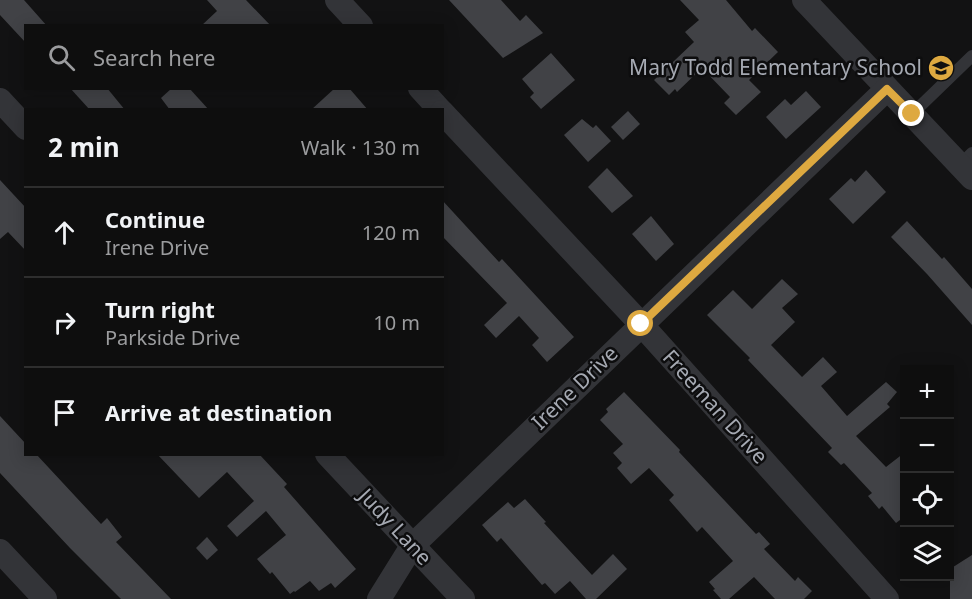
<!DOCTYPE html>
<meta charset="utf-8">
<style>
body{margin:0;font-family:"Noto Sans",sans-serif;background:#1c1c1c;color:#f1f3f6}
.controls{position:absolute;right:18px;bottom:18px;display:grid;overflow:hidden;border-radius:0px;box-shadow:0 3px 15px #0003}
.controls button{width:54px;height:54px;display:grid;place-items:center;padding:0;border:0;border-bottom:2px solid #2e2e2e;background:#0e0e0e;color:#f1f3f6;font:30px sans-serif}
.stop{position:absolute;width:18px;height:18px;margin:-14px;border:4px solid #dea940;border-radius:50%;background:#fff}
.stop.end{background:#dea940;border-color:#fff;box-shadow:0 2px 6px #0008}
.list{margin:0;padding:0;list-style:none}
h2{display:flex;justify-content:space-between;align-items:center;height:78px;margin:0;padding:0 24px;font-size:26px}
h2 small{font-size:20px;font-weight:400;color:#9b9c9e}
.list li{display:grid;grid-template-columns:39px 1fr auto;gap:18px;align-items:center;box-sizing:border-box;height:90px;padding:0 24px;border-top:2px solid #2e2e2e}
.list b{display:block;font-size:22px;white-space:nowrap}
.list p{margin:0;font-size:20px;white-space:nowrap;color:#9b9c9e}
.list em{font-size:20px;font-style:normal;color:#9b9c9e}
.icon{flex:none;width:33px;height:33px;fill:none;stroke:currentColor;stroke-width:2;stroke-linecap:round;stroke-linejoin:round}
.map{position:relative;flex:none;width:972px;height:599px;overflow:hidden}
.search{position:absolute;background:#0e0e0e;box-shadow:0 3px 15px #0003;left:24px;top:24px;width:420px;height:66px;display:flex;align-items:center;gap:15px;box-sizing:border-box;padding:0 21px;border-radius:0px;color:#9b9c9e;font-size:22px}
.panel{position:absolute;background:#0e0e0e;box-shadow:0 3px 15px #0003;left:24px;top:108px;width:420px;height:348px;border-radius:0px}
.map>svg:first-child{display:block}
.building{fill:#414246}
.lines{fill:none;stroke-linecap:round;stroke-linejoin:round}
.lane{stroke:#333438;stroke-width:12}
.street{stroke:#333438;stroke-width:24}
.route{stroke:#dea940;stroke-width:8}
.labels{text-anchor:middle;stroke-width:5;stroke-linejoin:round;paint-order:stroke}
.poi-label{font-size:21px;fill:#a5a9b2;stroke:#0d0d0e;text-anchor:end}
.street-label{font-size:21px;fill:#a5a9b2;stroke:#0d0d0e}
</style>
<div class="map">
<svg width="972" height="599" viewBox="0 0 972 599">
<rect width="100%" height="100%" fill="#121213"/>
<g class="building">
<polygon points="0,0 24,0 47,26 26,26 26,43 0,15"/>
<polygon points="207,0 246,0 271,26 201,26 217,11"/>
<polygon points="449,0 501,0 520,21 526,15 543,33 503,58"/>
<polygon points="680,0 726,0 752,31 755,28 778,52 749,80 761,92 736,115 724,103 730,97 702,68 677,92 675,89 669,95 654,80 694,42 685,32 699,20"/>
<polygon points="551,53 575,80 541,109 530,97 534,93 522,79"/>
<polygon points="70,88 107,88 125,110 90,110"/>
<polygon points="172,88 189,88 209,110 170,110 161,98"/>
<polygon points="335,88 349,88 368,110 311,110"/>
<polygon points="806,91 821,107 786,139 766,117 785,99 791,105"/>
<polygon points="628,111 640,124 623,140 611,127"/>
<polygon points="582,119 593,128 596,125 611,141 588,162 564,135"/>
<polygon points="607,168 633,196 612,213 588,187"/>
<polygon points="866,170 886,192 853,224 829,199 851,178 855,182"/>
<polygon points="0,180 26,208 26,251 8,232 0,239"/>
<polygon points="442,200 499,262 502,259 574,337 547,362 532,345 539,338 519,316 496,338 484,325 507,303 442,236"/>
<polygon points="651,216 674,244 656,261 632,234"/>
<polygon points="907,221 942,259 944,257 972,289 972,325 927,274 891,237"/>
<polygon points="782,279 798,294 782,308 795,322 771,345 802,377 823,357 837,372 821,386 847,416 886,382 897,392 887,404 890,407 856,436 886,467 904,453 904,517 896,523 882,506 879,509 868,496 872,493 844,463 841,465 828,452 832,448 748,360 750,358 707,315 733,290 752,309"/>
<polygon points="624,392 680,450 679,452 756,534 759,532 770,544 764,549 795,581 798,577 812,591 804,599 775,599 754,577 729,599 721,599 713,590 715,589 709,582 733,561 702,527 697,532 669,500 674,495 649,468 631,484 617,468 622,463 613,453 623,444 600,420 608,412 606,409"/>
<polygon points="0,416 26,444 26,454 36,454 101,524 107,518 122,537 116,542 171,599 121,599 70,548 0,473"/>
<polygon points="157,454 259,454 287,484 284,487 356,569 335,588 331,583 319,591 310,581 295,592 294,591 290,594 272,572 270,574 257,559 286,535 266,511 237,537 227,526 254,501 227,472 199,498"/>
<polygon points="525,499 546,522 544,523 592,575 613,554 627,569 596,599 586,599 570,581 555,594 545,583 542,585 501,538 497,542 482,525 508,502 514,508"/>
<polygon points="207,537 218,550 207,560 196,548"/>
<polygon points="972,555 972,599 950,599 950,569"/>
</g>
<g class="lines">
<g class="lane">
<polyline points="912,114 972,56"/>
<polyline points="960,165 972,153"/>
</g>
<g class="street">
<polyline points="337,0 361,26"/>
<polyline points="804,0 972,178"/>
<polyline points="420,88 440,110"/>
<polyline points="0,100 26,128"/>
<polyline points="442,112 641,324 887,599"/>
<polyline points="327,454 463,599"/>
<polyline points="0,551 45,599"/>
<polyline points="379,599 412,546 887,89"/>
</g>
</g>
<g class="lines">
<polyline class="route" points="641,324 887,89 912,114"/>
</g>
<defs>
<g id="school-disc" transform="scale(1.35)"><circle r="9.5" fill="#dea940" stroke="#0d0d0e"/><path d="M0-5L7-2L0 1L-7-2ZM-4 1L0 2.5L4 1V4Q0 6-4 4Z" fill="#111"/></g>
</defs>
<g fill-rule="evenodd">
<use href="#school-disc" x="941" y="68"/>
</g>
<g class="labels">
<g class="poi-label">
<text x="922" y="75">Mary Todd Elementary School</text>
</g>
<g class="street-label">
<text transform="translate(575 388) rotate(-44)" y="7">Irene Drive</text>
<text transform="translate(715 407) rotate(48)" y="7">Freeman Drive</text>
<text transform="translate(395 527) rotate(47)" y="7">Judy Lane</text>
</g>
</g>
</svg>
<div class="controls">
<button>+</button>
<button>−</button>
<button><svg class="icon" aria-label="locate" viewBox="0 0 24 24"><circle cx="12" cy="12" r="6"/><path d="M12 2v4M12 18v4M2 12h4M18 12h4"/></svg></button>
<button><svg class="icon" aria-label="layers" viewBox="0 0 24 24"><path d="M12 4l9 5-9 5-9-5zM3 14l9 5 9-5"/></svg></button>
</div>
<div class="stop" style="left:641px;top:324px"></div>
<div class="stop end" style="left:912px;top:114px"></div>
<div class="search"><svg class="icon" aria-label="search" viewBox="0 0 24 24"><circle cx="10" cy="10" r="6"/><path d="M15 15l6 6"/></svg>Search here</div>
<section class="panel">
<h2>2 min<small>Walk · 130 m</small></h2>
<ul class="list">
<li><svg class="icon" aria-label="ahead" viewBox="0 0 24 24"><path d="M12 20V5M6 11l6-6 6 6"/></svg><div><b>Continue</b><p>Irene Drive</p></div><em>120 m</em></li>
<li><svg class="icon" aria-label="right" viewBox="0 0 24 24"><path d="M7 20v-9h11M14 6l5 5-5 5"/></svg><div><b>Turn right</b><p>Parkside Drive</p></div><em>10 m</em></li>
<li><svg class="icon" aria-label="arrive" viewBox="0 0 24 24"><path d="M6 21V4h12l-3 4 3 4H6"/></svg><div><b>Arrive at destination</b></div></li>
</ul>
</section>
</div>
